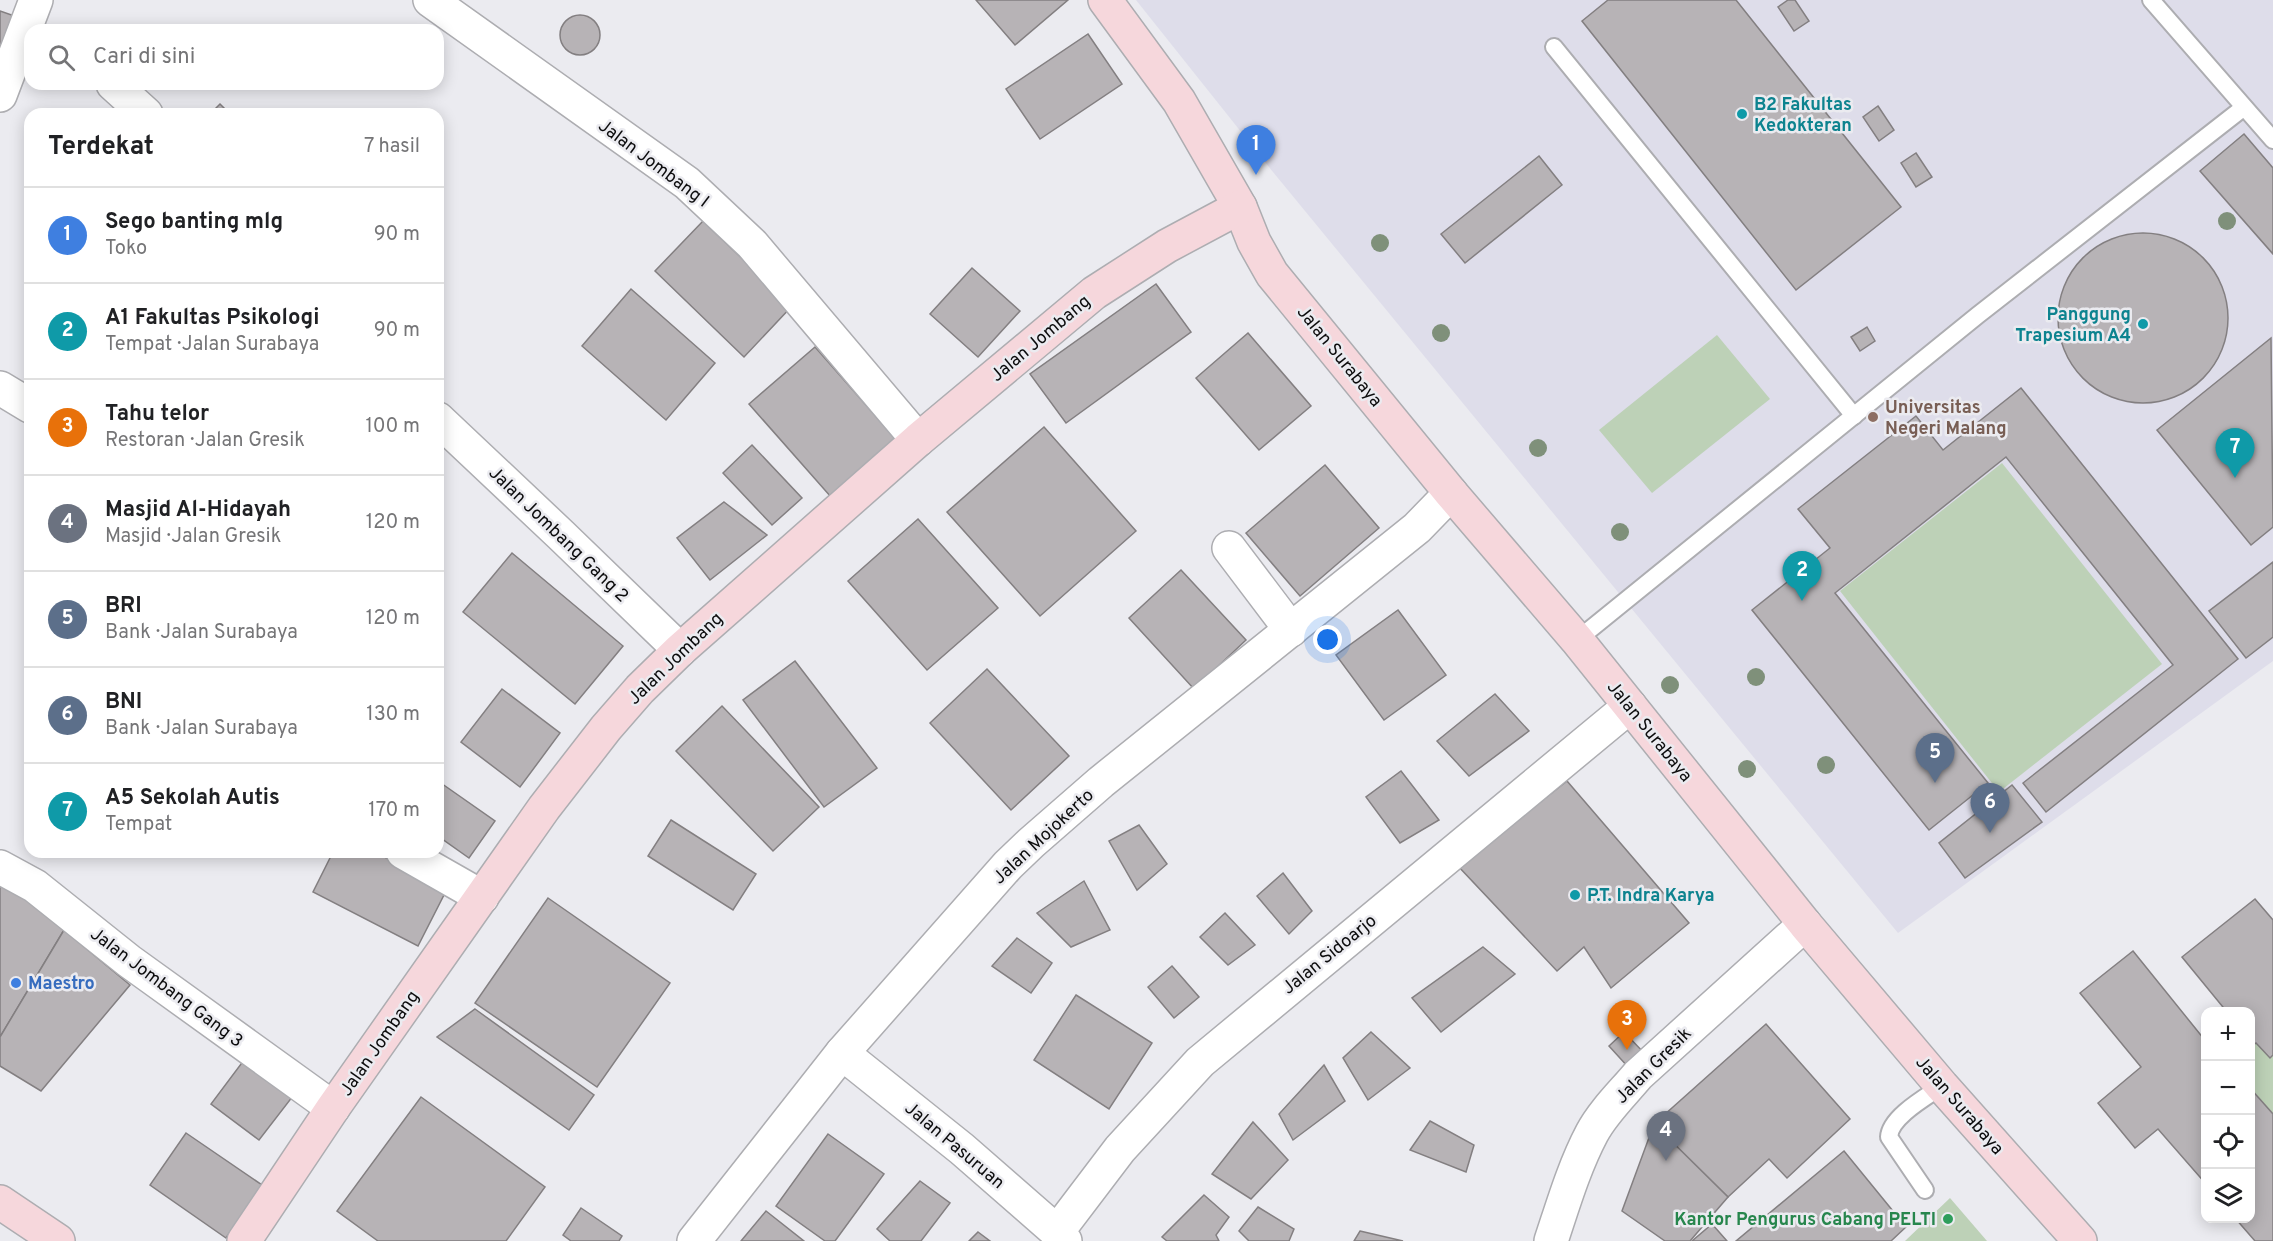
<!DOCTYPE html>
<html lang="id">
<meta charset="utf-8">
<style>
body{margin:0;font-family:Overpass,sans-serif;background:#f2f2f2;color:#202124}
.controls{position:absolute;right:18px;bottom:18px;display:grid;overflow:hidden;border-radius:12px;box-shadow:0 3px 15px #0003}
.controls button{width:54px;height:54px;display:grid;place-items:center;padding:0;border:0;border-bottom:2px solid #e0e0e0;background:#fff;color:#202124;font:30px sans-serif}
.you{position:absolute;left:1328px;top:640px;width:21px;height:21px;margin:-15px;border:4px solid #fff;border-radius:50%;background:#1a73e8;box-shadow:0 0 0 9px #1a73e833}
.badge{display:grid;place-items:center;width:39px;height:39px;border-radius:50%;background:#327a76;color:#fff;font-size:20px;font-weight:700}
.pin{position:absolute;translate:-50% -50px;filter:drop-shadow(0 2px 3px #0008)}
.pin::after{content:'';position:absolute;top:32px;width:21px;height:18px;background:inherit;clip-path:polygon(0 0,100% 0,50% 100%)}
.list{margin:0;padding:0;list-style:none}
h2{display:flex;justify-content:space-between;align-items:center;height:78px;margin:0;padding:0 24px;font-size:26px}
h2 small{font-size:20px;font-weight:400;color:#757577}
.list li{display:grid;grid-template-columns:39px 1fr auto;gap:18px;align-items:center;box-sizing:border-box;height:96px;padding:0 24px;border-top:2px solid #e0e0e0}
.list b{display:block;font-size:22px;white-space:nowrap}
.list p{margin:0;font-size:20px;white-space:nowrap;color:#757577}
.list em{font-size:20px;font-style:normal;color:#757577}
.icon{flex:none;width:33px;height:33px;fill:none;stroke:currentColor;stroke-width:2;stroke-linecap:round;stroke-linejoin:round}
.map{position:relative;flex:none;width:2273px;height:1241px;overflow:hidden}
.search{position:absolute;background:#fff;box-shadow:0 3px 15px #0003;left:24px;top:24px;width:420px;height:66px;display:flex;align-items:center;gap:15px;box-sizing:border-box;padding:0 21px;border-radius:18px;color:#757577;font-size:22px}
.panel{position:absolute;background:#fff;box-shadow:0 3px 15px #0003;left:24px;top:108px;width:420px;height:750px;border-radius:18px}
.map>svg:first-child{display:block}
.built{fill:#deddea}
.green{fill:#bdd1b7}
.building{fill:#b7b3b6;stroke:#837f81;stroke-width:1.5}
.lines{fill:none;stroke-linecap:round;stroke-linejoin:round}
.lane-casing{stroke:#adadb1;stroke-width:20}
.street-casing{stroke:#adadb1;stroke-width:36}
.secondary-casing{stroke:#adadb1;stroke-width:36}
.lane{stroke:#fff;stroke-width:16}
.street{stroke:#fff;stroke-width:33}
.secondary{stroke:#f6d7dc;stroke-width:33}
.tree{fill:#7f907a}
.culture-dot{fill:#0f9aa8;stroke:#ebebf0;stroke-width:2}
.education-dot{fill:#8d6e63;stroke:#ebebf0;stroke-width:2}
.shop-dot{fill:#3f7fe0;stroke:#ebebf0;stroke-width:2}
.leisure-dot{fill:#2e9e5b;stroke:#ebebf0;stroke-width:2}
.labels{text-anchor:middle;stroke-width:5;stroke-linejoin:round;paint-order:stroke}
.culture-label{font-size:18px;font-weight:bold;fill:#0d838f;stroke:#ebebf0;text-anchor:start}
.street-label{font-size:18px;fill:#0c0c0d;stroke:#ebebf0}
.education-label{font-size:18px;font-weight:bold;fill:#785e54;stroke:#ebebf0;text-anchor:start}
.shop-label{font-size:18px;font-weight:bold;fill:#366cbe;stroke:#ebebf0;text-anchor:start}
.leisure-label{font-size:18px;font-weight:bold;fill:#27864d;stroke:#ebebf0;text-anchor:end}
</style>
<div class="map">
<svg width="2273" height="1241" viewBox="0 0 2273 1241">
<rect width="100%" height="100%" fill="#ebebf0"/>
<polygon class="built" points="1136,0 2273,0 2273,661 1898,933 1273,172"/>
<g class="green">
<polygon points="1717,335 1770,399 1652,493 1599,430"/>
<polygon points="2002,463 2162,664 1999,792 1840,591"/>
<polygon points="2256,1043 2270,1058 2273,1055 2273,1114 2251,1088 2250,1048"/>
<polygon points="1950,1198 1987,1241 1905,1241"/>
</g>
<g class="building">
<polygon points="976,0 1068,0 1015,45"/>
<polygon points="1608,0 1736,0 1901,207 1796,290 1582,21"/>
<polygon points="1788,0 1795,0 1809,21 1794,31 1778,7"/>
<polygon points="0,11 20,18 0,69"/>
<circle cx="580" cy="35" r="20"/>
<polygon points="1088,34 1122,84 1040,139 1006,89"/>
<polygon points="220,104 230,114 210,114"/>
<polygon points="1878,106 1894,130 1879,141 1863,117"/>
<polygon points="2244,134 2273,168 2273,254 2200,171"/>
<polygon points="1916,153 1932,177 1916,187 1901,163"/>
<polygon points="1539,156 1562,185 1465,263 1441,234"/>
<polygon points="703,221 792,306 744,357 655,271"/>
<circle cx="2143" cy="318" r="85"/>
<polygon points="972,268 1020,311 978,357 930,314"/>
<polygon points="1156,284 1191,332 1066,423 1030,374"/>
<polygon points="631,289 715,363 666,420 582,346"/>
<polygon points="1867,327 1875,341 1860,351 1851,337"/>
<polygon points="1248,333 1311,406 1259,450 1196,378"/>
<polygon points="2271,338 2273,527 2251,545 2157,430"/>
<polygon points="815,347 896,439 831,497 749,404"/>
<polygon points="2021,388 2238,659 2046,812 2023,783 2173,665 2006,457 1835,593 1988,783 1929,830 1752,610 1830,548 1798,509 1916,416 1943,450"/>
<polygon points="1044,427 1136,531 1040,616 947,512"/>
<polygon points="752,445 802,498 772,525 723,473"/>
<polygon points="1325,465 1379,528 1300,596 1246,533"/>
<polygon points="724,502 767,535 710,580 677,538"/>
<polygon points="918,519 998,608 927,670 848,581"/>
<polygon points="512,553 623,646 575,704 463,612"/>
<polygon points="2273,562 2273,637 2246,658 2209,611"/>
<polygon points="1181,570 1246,640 1194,689 1129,618"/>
<polygon points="1398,610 1446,675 1384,720 1336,655"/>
<polygon points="795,661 877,768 824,807 743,700"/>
<polygon points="987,669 1069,756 1011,810 930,723"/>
<polygon points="502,689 560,733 520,787 461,742"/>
<polygon points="1495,694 1529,731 1469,776 1437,741"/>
<polygon points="722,706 819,807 773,851 676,751"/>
<polygon points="1401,771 1439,820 1400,843 1366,797"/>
<polygon points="438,781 495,821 469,858 438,836"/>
<polygon points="1567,781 1689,923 1611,988 1584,947 1557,971 1458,866"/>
<polygon points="2012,785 2042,822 1965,878 1939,843"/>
<polygon points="671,820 756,874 733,910 648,856"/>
<polygon points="1139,825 1167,864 1137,890 1109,841"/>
<polygon points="333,852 375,852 447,889 418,946 313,892"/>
<polygon points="1283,873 1312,911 1289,934 1257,896"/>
<polygon points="0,879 64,930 0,1037"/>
<polygon points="1084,881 1110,930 1071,947 1037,913"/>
<polygon points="548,898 670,983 597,1087 475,1003"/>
<polygon points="2255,899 2273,920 2273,1055 2270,1058 2256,1043 2250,1048 2250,1012 2227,1012 2182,957"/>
<polygon points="1225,913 1255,945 1228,965 1200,937"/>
<polygon points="64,930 130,985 41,1091 0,1066 0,1037"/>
<polygon points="1017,938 1052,963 1031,993 992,966"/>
<polygon points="1483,947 1515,974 1441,1032 1412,998"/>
<polygon points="2133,951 2204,1039 2206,1038 2206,1184 2158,1129 2135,1148 2098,1103 2141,1067 2080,993"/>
<polygon points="1172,966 1199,997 1174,1018 1148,987"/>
<polygon points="1076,995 1152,1043 1109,1109 1034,1060"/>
<polygon points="475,1009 594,1095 569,1130 437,1037"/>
<polygon points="1766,1024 1850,1119 1787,1178 1769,1159 1728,1197 1654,1124"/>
<polygon points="1371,1032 1410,1068 1368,1100 1343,1058"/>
<polygon points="1624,1032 1645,1054 1629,1068 1609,1046"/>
<polygon points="244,1060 293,1096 259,1140 211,1104"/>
<polygon points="1324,1065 1345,1101 1293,1140 1279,1114"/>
<polygon points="2250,1088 2273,1114 2273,1241 2255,1241 2235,1218 2250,1218"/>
<polygon points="421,1097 545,1187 506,1241 378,1241 337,1211"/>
<polygon points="1430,1121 1474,1145 1466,1172 1410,1150"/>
<polygon points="1253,1122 1288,1160 1251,1199 1212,1174"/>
<polygon points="1654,1124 1728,1197 1690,1241 1665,1241 1622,1211"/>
<polygon points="186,1133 262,1185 226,1238 150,1185"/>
<polygon points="828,1134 884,1174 835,1241 825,1241 776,1206"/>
<polygon points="1844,1151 1906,1227 1891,1241 1736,1241"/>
<polygon points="920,1181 950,1203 921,1241 890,1241 877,1229"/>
<polygon points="1204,1195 1229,1217 1216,1235 1219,1241 1167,1241 1162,1237"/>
<polygon points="1258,1207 1294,1229 1289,1241 1249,1241 1239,1231"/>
<polygon points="581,1208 622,1236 619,1241 571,1241 563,1235"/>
<polygon points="766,1211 804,1241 741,1241"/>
<polygon points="1712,1224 1727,1241 1692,1241"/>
<polygon points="1360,1231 1403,1241 1354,1241"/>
<polygon points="978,1232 990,1241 969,1241"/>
</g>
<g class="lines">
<g class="lane-casing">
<g id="lane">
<polyline points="2151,0 2273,140"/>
<polyline points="1554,47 1854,416"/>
<polyline points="1577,640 1978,315 2243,108"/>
<path d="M 1925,1190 L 1889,1137 C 1890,1117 1926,1097 1942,1086"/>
</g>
</g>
<g class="street-casing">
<g id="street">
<polyline points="430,0 687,183 752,244 918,440"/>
<polyline points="113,84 146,114"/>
<polyline points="0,95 36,0"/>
<polyline points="0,388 30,406"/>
<polyline points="438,419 561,535 680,650"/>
<polyline points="1229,548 1291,630"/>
<polyline points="403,852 482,897"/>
<polyline points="0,867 35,886 129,961 333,1108"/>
<polyline points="842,1053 962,1149 1057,1232 1065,1241"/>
<polyline points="1057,1232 1120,1149 1200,1062 1630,706"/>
<polyline points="694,1241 842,1053 1008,865 1031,843 1101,782 1417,528 1451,493"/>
<path d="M 1551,1241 C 1563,1205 1574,1167 1592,1133 C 1603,1112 1623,1093 1638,1075 L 1805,924"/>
</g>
</g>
<g class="secondary-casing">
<g id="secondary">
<polyline points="1105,0 1179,101 1240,207 1254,242 1272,274 1451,493 1577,640 1805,924 1942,1086 2080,1241"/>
<polyline points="0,1202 58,1241"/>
<polyline points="244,1241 333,1108 544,808 606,728 640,689 680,650 918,440 1094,293 1167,246 1240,207"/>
</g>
</g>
<use href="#lane" class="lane"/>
<use href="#street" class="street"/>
<use href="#secondary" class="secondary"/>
</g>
<g class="tree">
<circle cx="2227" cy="221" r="9"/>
<circle cx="1380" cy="243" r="9"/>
<circle cx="1441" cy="333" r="9"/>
<circle cx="1538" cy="448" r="9"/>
<circle cx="1620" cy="532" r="9"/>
<circle cx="1756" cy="677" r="9"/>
<circle cx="1670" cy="685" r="9"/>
<circle cx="1826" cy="765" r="9"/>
<circle cx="1747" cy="769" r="9"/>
</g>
<g class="culture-dot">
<circle cx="1742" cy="114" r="6"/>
<circle cx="2143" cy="324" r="6"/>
<circle cx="1575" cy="895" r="6"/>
</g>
<circle class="education-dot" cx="1873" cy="417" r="6"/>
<circle class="shop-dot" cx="16" cy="983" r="6"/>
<circle class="leisure-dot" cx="1948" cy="1219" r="6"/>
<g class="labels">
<g class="culture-label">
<text x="1754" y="110">B2 Fakultas<tspan x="1754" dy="21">Kedokteran</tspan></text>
<text x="2131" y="320" text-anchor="end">Panggung<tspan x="2131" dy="21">Trapesium A4</tspan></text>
<text x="1587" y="901">P.T. Indra Karya</text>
</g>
<g class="street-label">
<text transform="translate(654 163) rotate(37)" y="6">Jalan Jombang I</text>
<text transform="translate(1040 338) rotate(-40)" y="6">Jalan Jombang</text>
<text transform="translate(1340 356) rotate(51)" y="6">Jalan Surabaya</text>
<text transform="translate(559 534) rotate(44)" y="6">Jalan Jombang Gang 2</text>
<text transform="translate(675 658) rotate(-44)" y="6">Jalan Jombang</text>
<text transform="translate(1650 731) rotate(51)" y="6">Jalan Surabaya</text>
<text transform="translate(1043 836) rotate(-43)" y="6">Jalan Mojokerto</text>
<text transform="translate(1329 954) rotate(-39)" y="6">Jalan Sidoarjo</text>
<text transform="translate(167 987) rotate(37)" y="6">Jalan Jombang Gang 3</text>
<text transform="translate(379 1043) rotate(-55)" y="6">Jalan Jombang</text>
<text transform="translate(1653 1065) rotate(-45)" y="6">Jalan Gresik</text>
<text transform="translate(1960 1105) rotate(49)" y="6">Jalan Surabaya</text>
<text transform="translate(955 1145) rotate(40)" y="6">Jalan Pasuruan</text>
</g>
<g class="education-label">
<text x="1885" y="413">Universitas<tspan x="1885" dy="21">Negeri Malang</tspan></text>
</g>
<g class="shop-label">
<text x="28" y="989">Maestro</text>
</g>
<g class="leisure-label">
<text x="1936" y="1225">Kantor Pengurus Cabang PELTI</text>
</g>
</g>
</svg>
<div class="controls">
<button>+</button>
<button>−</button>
<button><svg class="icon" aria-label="locate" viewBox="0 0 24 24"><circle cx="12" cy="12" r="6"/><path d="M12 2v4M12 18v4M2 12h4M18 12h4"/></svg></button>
<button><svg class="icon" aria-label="layers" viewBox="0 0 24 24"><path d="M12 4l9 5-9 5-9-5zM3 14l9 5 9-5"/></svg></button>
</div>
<div class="you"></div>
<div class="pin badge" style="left:1256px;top:175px;background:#3f7fe0">1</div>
<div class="pin badge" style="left:1802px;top:601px;background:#0f9aa8">2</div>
<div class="pin badge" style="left:1627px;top:1050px;background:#e8710a">3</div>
<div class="pin badge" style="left:1666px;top:1161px;background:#6b7280">4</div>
<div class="pin badge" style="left:1935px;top:783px;background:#5c6f8a">5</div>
<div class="pin badge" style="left:1990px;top:833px;background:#5c6f8a">6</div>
<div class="pin badge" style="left:2235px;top:478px;background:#0f9aa8">7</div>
<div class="search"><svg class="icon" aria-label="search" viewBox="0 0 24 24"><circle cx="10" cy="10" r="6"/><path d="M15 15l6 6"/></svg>Cari di sini</div>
<section class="panel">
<h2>Terdekat<small>7 hasil</small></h2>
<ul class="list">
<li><span class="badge" style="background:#3f7fe0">1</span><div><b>Sego banting mlg</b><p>Toko</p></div><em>90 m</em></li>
<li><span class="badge" style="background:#0f9aa8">2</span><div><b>A1 Fakultas Psikologi</b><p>Tempat · Jalan Surabaya</p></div><em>90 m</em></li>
<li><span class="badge" style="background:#e8710a">3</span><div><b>Tahu telor</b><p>Restoran · Jalan Gresik</p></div><em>100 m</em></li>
<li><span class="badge" style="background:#6b7280">4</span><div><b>Masjid Al-Hidayah</b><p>Masjid · Jalan Gresik</p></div><em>120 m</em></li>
<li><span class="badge" style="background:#5c6f8a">5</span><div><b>BRI</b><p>Bank · Jalan Surabaya</p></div><em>120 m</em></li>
<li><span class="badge" style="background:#5c6f8a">6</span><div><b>BNI</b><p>Bank · Jalan Surabaya</p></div><em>130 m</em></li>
<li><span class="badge" style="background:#0f9aa8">7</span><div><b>A5 Sekolah Autis</b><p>Tempat</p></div><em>170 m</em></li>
</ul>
</section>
</div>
